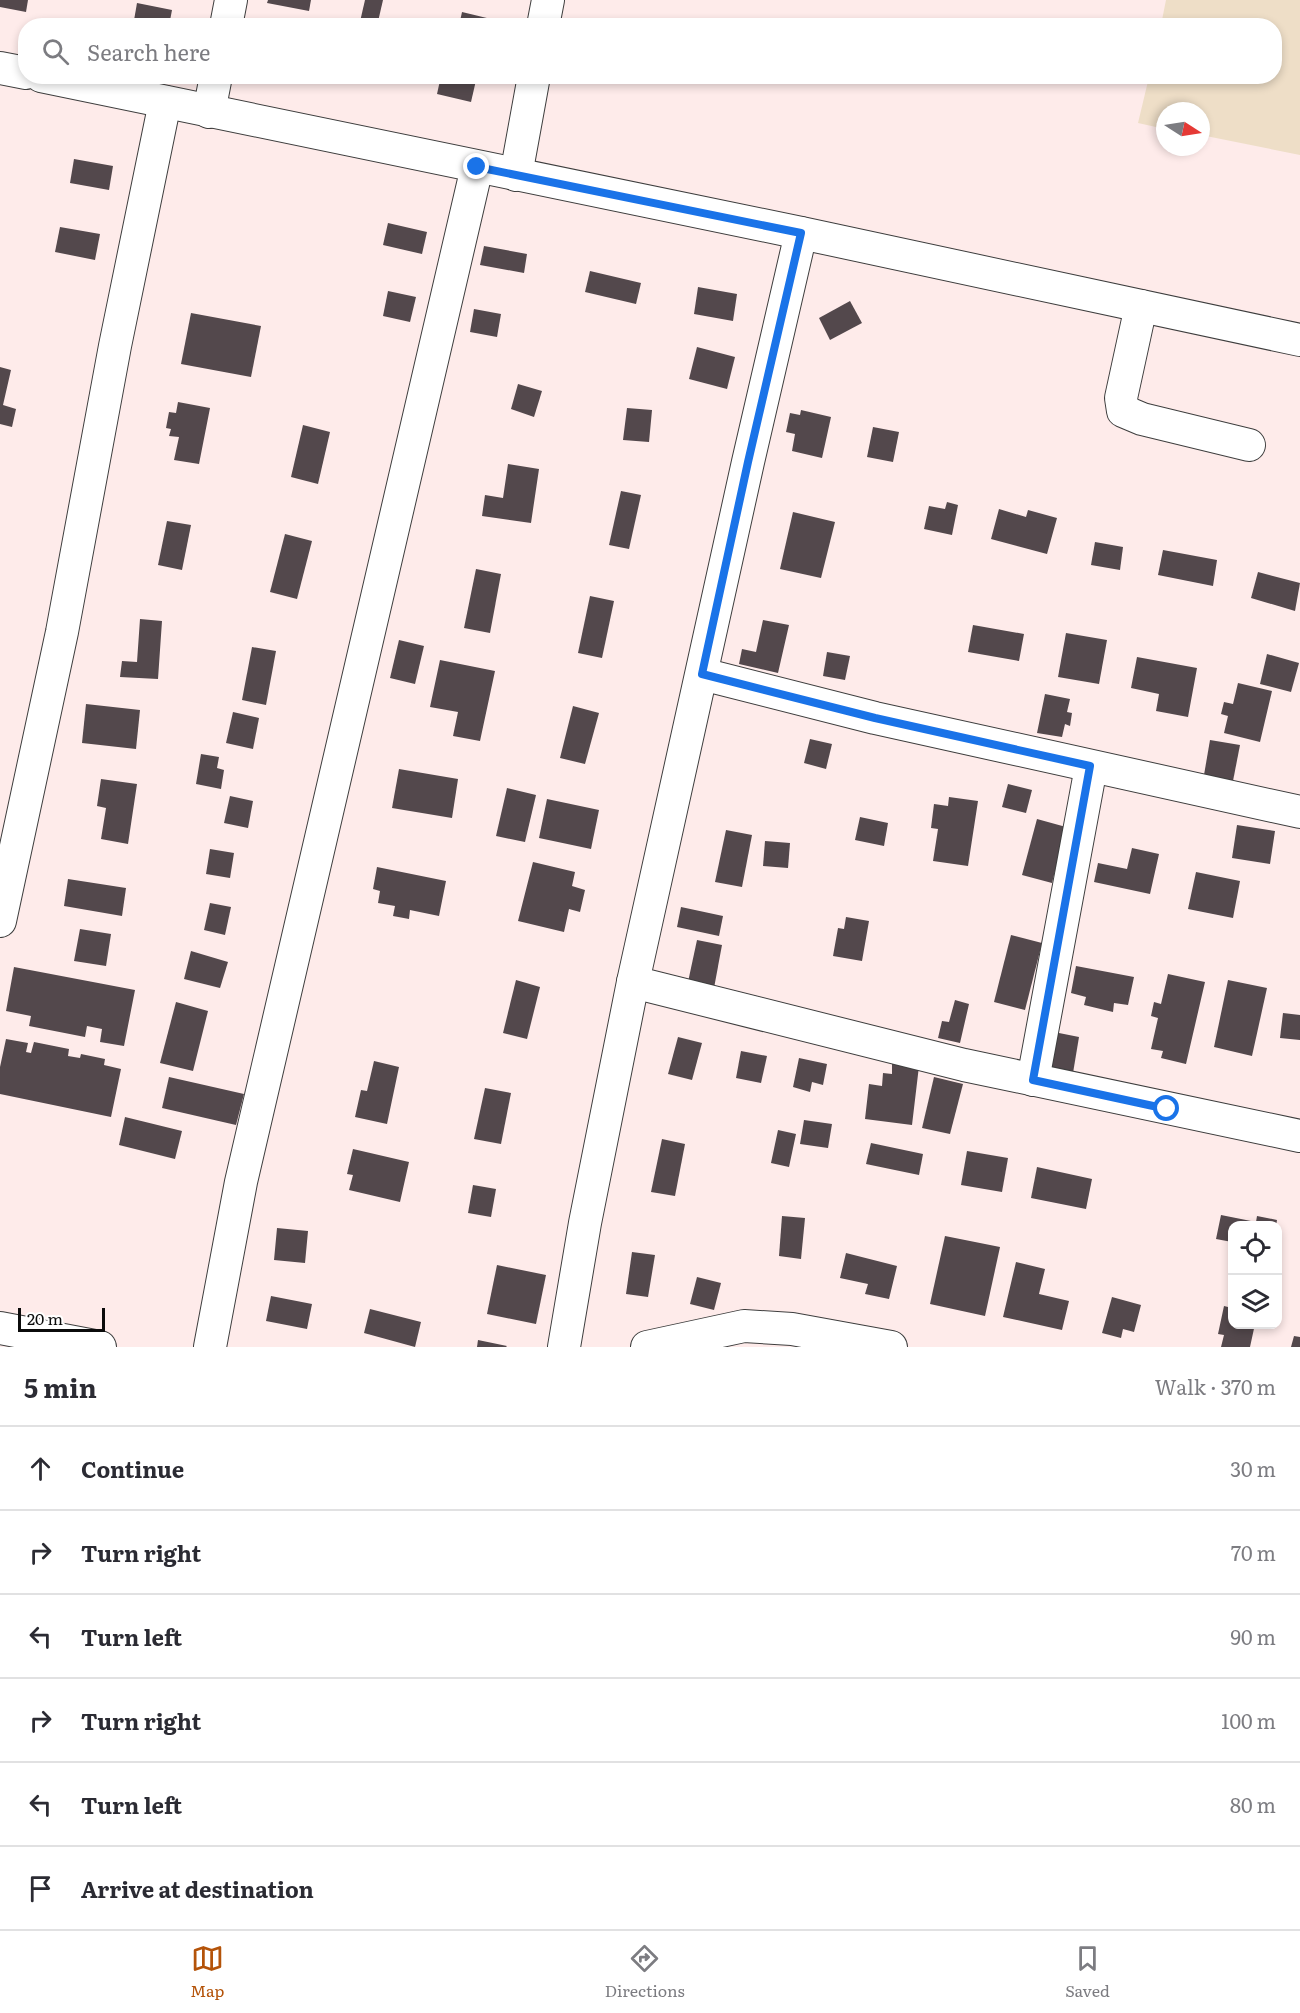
<!DOCTYPE html>
<meta charset="utf-8">
<style>
body{margin:0;font-family:Literata,serif;background:#f2f2f3;color:#2b2b33}
.controls{position:absolute;right:18px;bottom:18px;display:grid;overflow:hidden;border-radius:12px;box-shadow:0 3px 9px #0003}
.controls button{width:54px;height:54px;display:grid;place-items:center;padding:0;border:0;border-bottom:2px solid #e1e1e2;background:#fff;color:#2b2b33;font:30px sans-serif}
.compass{position:absolute;left:1156px;top:102px;width:54px;height:54px;border-radius:50%;background:#fff;box-shadow:0 3px 9px #0003;rotate:102deg}
.scale{position:absolute;left:18px;bottom:15px;width:87px;box-sizing:border-box;padding-left:6px;border:3px solid #0b0b0b;border-top:0;font-size:16px;line-height:21px;white-space:nowrap;color:#0b0b0b;-webkit-text-stroke:4px #fff;paint-order:stroke}
.stop{position:absolute;width:18px;height:18px;margin:-14px;border:4px solid #1a73e8;border-radius:50%;background:#fff}
.stop.end{background:#1a73e8;border-color:#fff;box-shadow:0 2px 6px #0008}
.list{margin:0;padding:0;list-style:none}
h2{display:flex;justify-content:space-between;align-items:center;height:78px;margin:0;padding:0 24px;font-size:26px}
h2 small{font-size:20px;font-weight:400;color:#7c7c81}
.list li{display:grid;grid-template-columns:39px 1fr auto;gap:18px;align-items:center;box-sizing:border-box;height:84px;padding:0 24px;border-top:2px solid #e1e1e2}
.list b{display:block;font-size:22px;white-space:nowrap}
.list em{font-size:20px;font-style:normal;color:#7c7c81}
.icon{flex:none;width:33px;height:33px;fill:none;stroke:currentColor;stroke-width:2;stroke-linecap:round;stroke-linejoin:round}
.map{position:relative;flex:none;width:1300px;height:1347px;overflow:hidden}
.search{position:absolute;background:#fff;box-shadow:0 3px 9px #0003;left:18px;right:18px;top:18px;height:66px;display:flex;align-items:center;gap:15px;box-sizing:border-box;padding:0 21px;border-radius:24px;color:#7c7c81;font-size:22px}
.sheet{height:582px;background:#fff}
nav{display:flex;justify-content:space-around;align-items:center;box-sizing:border-box;height:84px;border-top:2px solid #e1e1e2;background:#fff;font-size:16px;color:#7c7c81}
nav a{display:grid;justify-items:center;gap:3px}
nav .on{color:#b45309}
.map>svg:first-child{display:block}
.pitch{fill:#eedec7}
.building{fill:#53484c}
.lines{fill:none;stroke-linecap:round;stroke-linejoin:round}
.street-casing{stroke:#3e3e3e;stroke-width:34}
.street{stroke:#fff;stroke-width:32}
.route{stroke:#1a73e8;stroke-width:8}
</style>
<div class="map">
<svg width="1300" height="1347" viewBox="0 0 1300 1347">
<rect width="100%" height="100%" fill="#feebea"/>
<polygon class="pitch" points="1166,0 1300,0 1300,155 1201,135 1201,111 1165,111 1165,129 1138,123 1149,77 1274,76 1274,26 1161,25"/>
<g class="building">
<polygon points="0,0 28,0 26,12 0,7"/>
<polygon points="268,0 311,0 309,11 267,3"/>
<polygon points="365,0 383,0 377,26 359,26"/>
<polygon points="137,3 172,10 169,26 133,26"/>
<polygon points="462,12 491,19 490,26 459,26"/>
<polygon points="441,76 477,76 471,102 437,94"/>
<polygon points="74,159 113,166 109,190 70,183"/>
<polygon points="388,223 427,232 422,254 383,245"/>
<polygon points="60,227 100,234 95,260 55,252"/>
<polygon points="484,246 527,254 524,273 480,265"/>
<polygon points="590,271 641,283 636,304 585,292"/>
<polygon points="698,287 737,294 733,321 694,314"/>
<polygon points="388,291 416,297 410,322 383,316"/>
<polygon points="850,301 862,323 830,340 819,318"/>
<polygon points="474,309 501,314 497,337 470,332"/>
<polygon points="191,313 261,326 251,377 181,364"/>
<polygon points="697,347 735,357 727,389 689,379"/>
<polygon points="0,367 11,370 3,405 16,409 12,427 0,424"/>
<polygon points="518,384 542,391 534,417 511,409"/>
<polygon points="178,402 210,408 199,464 174,460 179,437 169,436 171,429 166,428 169,412 176,413"/>
<polygon points="627,408 652,410 649,442 623,440"/>
<polygon points="801,410 831,417 822,458 792,451 795,434 786,432 790,413 800,415"/>
<polygon points="303,425 330,432 318,484 291,477"/>
<polygon points="873,427 899,432 893,462 867,457"/>
<polygon points="508,464 539,469 531,523 482,516 485,495 503,498"/>
<polygon points="621,491 641,495 629,549 609,545"/>
<polygon points="947,502 958,505 952,535 924,529 929,506 945,509"/>
<polygon points="999,509 1026,517 1028,510 1057,518 1047,554 991,539"/>
<polygon points="793,512 835,522 821,578 780,569"/>
<polygon points="167,521 191,525 182,570 158,565"/>
<polygon points="285,534 312,541 297,599 270,592"/>
<polygon points="1095,542 1123,547 1120,570 1091,565"/>
<polygon points="1163,550 1217,560 1213,586 1158,575"/>
<polygon points="476,569 501,574 490,633 464,628"/>
<polygon points="1258,572 1300,583 1295,611 1251,598"/>
<polygon points="590,596 614,601 602,658 578,653"/>
<polygon points="140,619 162,621 158,679 120,677 122,661 137,662"/>
<polygon points="763,620 789,625 778,673 739,664 742,649 756,652"/>
<polygon points="973,625 1024,634 1019,661 968,652"/>
<polygon points="1066,633 1107,640 1099,684 1058,677"/>
<polygon points="399,640 424,646 415,684 390,678"/>
<polygon points="252,647 276,651 266,705 242,700"/>
<polygon points="827,652 850,656 845,680 823,676"/>
<polygon points="1267,654 1299,663 1291,692 1260,684"/>
<polygon points="1137,657 1197,668 1188,717 1156,711 1159,694 1131,688"/>
<polygon points="440,660 495,671 480,741 453,736 458,712 430,707"/>
<polygon points="1238,683 1272,691 1260,742 1224,733 1228,716 1221,714 1224,702 1233,704"/>
<polygon points="1045,694 1070,699 1067,712 1072,713 1070,726 1065,724 1062,737 1037,733"/>
<polygon points="86,704 140,710 136,749 82,743"/>
<polygon points="573,706 599,713 585,764 560,758"/>
<polygon points="233,712 259,718 253,749 226,743"/>
<polygon points="810,739 832,744 826,769 804,763"/>
<polygon points="1210,740 1240,745 1233,781 1204,775"/>
<polygon points="201,754 219,757 217,768 224,770 221,789 196,784"/>
<polygon points="399,769 458,779 452,818 392,808"/>
<polygon points="101,779 137,784 128,844 101,839 106,808 97,806"/>
<polygon points="1008,784 1032,790 1026,813 1002,807"/>
<polygon points="507,788 536,795 525,842 496,836"/>
<polygon points="230,796 253,801 248,828 224,823"/>
<polygon points="949,797 978,801 968,866 933,861 938,829 931,828 934,804 948,806"/>
<polygon points="547,799 599,810 591,849 539,838"/>
<polygon points="860,817 888,823 884,846 855,840"/>
<polygon points="1037,819 1066,827 1052,883 1022,875"/>
<polygon points="1237,825 1275,831 1270,864 1232,858"/>
<polygon points="726,830 752,835 742,887 715,882"/>
<polygon points="765,841 790,843 788,868 763,866"/>
<polygon points="1132,848 1159,854 1150,894 1094,882 1098,863 1127,869"/>
<polygon points="210,849 234,853 230,878 206,874"/>
<polygon points="533,862 575,872 572,886 585,890 580,912 569,909 564,932 518,921"/>
<polygon points="377,867 446,881 439,916 410,910 409,919 393,916 395,906 378,903 380,891 373,889"/>
<polygon points="1196,872 1240,881 1233,918 1188,909"/>
<polygon points="68,879 126,888 122,916 64,906"/>
<polygon points="210,903 231,907 225,935 204,930"/>
<polygon points="681,907 723,916 719,936 677,927"/>
<polygon points="846,917 869,921 862,961 833,956 838,928 844,929"/>
<polygon points="80,929 111,934 106,966 74,961"/>
<polygon points="1011,935 1042,943 1025,1010 994,1002"/>
<polygon points="697,940 722,945 714,988 688,982"/>
<polygon points="191,951 228,962 220,988 184,979"/>
<polygon points="1076,966 1134,977 1128,1005 1114,1003 1113,1012 1084,1005 1086,997 1071,993"/>
<polygon points="14,967 135,990 124,1046 100,1042 102,1029 87,1026 85,1037 29,1026 31,1016 6,1011"/>
<polygon points="1168,974 1205,982 1186,1064 1161,1058 1163,1051 1151,1049 1158,1018 1151,1016 1154,1002 1161,1004"/>
<polygon points="516,980 540,987 527,1039 503,1033"/>
<polygon points="1228,980 1267,988 1252,1056 1214,1047"/>
<polygon points="955,1000 969,1004 960,1043 938,1038 942,1021 949,1022"/>
<polygon points="176,1002 208,1011 193,1071 160,1063"/>
<polygon points="1283,1013 1300,1015 1300,1040 1280,1038"/>
<polygon points="1054,1032 1079,1037 1073,1073 1048,1068"/>
<polygon points="678,1037 702,1043 692,1080 668,1074"/>
<polygon points="6,1039 28,1043 26,1052 31,1053 34,1042 69,1049 68,1056 80,1058 81,1054 105,1059 104,1065 121,1069 111,1117 0,1094 0,1067"/>
<polygon points="741,1051 767,1056 761,1083 736,1078"/>
<polygon points="799,1058 827,1064 823,1085 812,1082 810,1092 793,1087"/>
<polygon points="374,1061 399,1067 387,1124 355,1117 361,1090 367,1091"/>
<polygon points="892,1063 919,1066 912,1125 865,1119 869,1084 882,1086 883,1073 892,1074"/>
<polygon points="169,1077 244,1094 236,1125 162,1108"/>
<polygon points="934,1077 963,1084 950,1134 922,1128"/>
<polygon points="485,1088 511,1093 501,1144 474,1139"/>
<polygon points="125,1117 182,1131 175,1159 119,1145"/>
<polygon points="804,1120 832,1124 828,1148 800,1144"/>
<polygon points="778,1130 796,1134 789,1167 771,1163"/>
<polygon points="662,1139 685,1144 675,1196 651,1192"/>
<polygon points="871,1143 923,1154 919,1175 866,1164"/>
<polygon points="353,1149 409,1162 400,1202 349,1190 353,1175 347,1174"/>
<polygon points="967,1151 1008,1158 1002,1192 961,1185"/>
<polygon points="1037,1167 1092,1179 1086,1209 1031,1198"/>
<polygon points="473,1185 496,1189 491,1217 468,1213"/>
<polygon points="1221,1215 1256,1222 1257,1216 1277,1220 1276,1226 1232,1226 1232,1242 1216,1239"/>
<polygon points="782,1216 805,1218 801,1259 779,1256"/>
<polygon points="277,1228 308,1231 305,1263 274,1260"/>
<polygon points="945,1236 1000,1247 985,1316 930,1304"/>
<polygon points="632,1252 655,1255 648,1297 626,1294"/>
<polygon points="846,1253 897,1266 889,1299 865,1294 868,1284 840,1278"/>
<polygon points="1016,1262 1045,1269 1039,1294 1069,1301 1062,1330 1003,1317"/>
<polygon points="497,1265 546,1275 536,1324 487,1314"/>
<polygon points="697,1277 721,1283 714,1310 690,1304"/>
<polygon points="271,1296 312,1304 307,1329 266,1321"/>
<polygon points="1112,1297 1141,1305 1134,1332 1123,1329 1121,1338 1102,1333"/>
<polygon points="1224,1306 1232,1308 1232,1324 1255,1324 1250,1347 1221,1347 1224,1335 1218,1334"/>
<polygon points="370,1309 421,1322 415,1347 364,1333"/>
<polygon points="1294,1336 1300,1337 1300,1347 1291,1347"/>
<polygon points="478,1340 507,1346 506,1347 477,1347"/>
</g>
<g class="lines">
<g class="street-casing">
<g id="street">
<polyline points="226,26 231,0"/>
<polyline points="543,26 548,0"/>
<polyline points="0,68 26,73"/>
<polyline points="41,76 801,233 1300,340"/>
<polyline points="209,112 216,76"/>
<polyline points="516,175 534,76"/>
<polyline points="1141,306 1121,398 1123,411 1142,419 1249,445"/>
<polyline points="702,674 875,718 1300,812"/>
<polyline points="0,921 62,632 115,346 165,102"/>
<polyline points="633,982 964,1065 1300,1136"/>
<polyline points="1033,1080 1091,767"/>
<polyline points="0,1328 100,1347"/>
<polyline points="210,1347 241,1182 477,167"/>
<polyline points="564,1347 585,1223 633,982 748,462 801,233"/>
<polyline points="647,1347 744,1326 792,1329 891,1347"/>
</g>
</g>
<use href="#street" class="street"/>
</g>
<g class="lines">
<polyline class="route" points="477,167 801,233 748,462 702,674 875,718 1090,766 1033,1080 1167,1109"/>
</g>
</svg>
<div class="controls">
<button><svg class="icon" aria-label="locate" viewBox="0 0 24 24"><circle cx="12" cy="12" r="6"/><path d="M12 2v4M12 18v4M2 12h4M18 12h4"/></svg></button>
<button><svg class="icon" aria-label="layers" viewBox="0 0 24 24"><path d="M12 4l9 5-9 5-9-5zM3 14l9 5 9-5"/></svg></button>
</div>
<svg class="compass" viewBox="-18 -18 36 36"><path d="M0-13l5 13h-10z" fill="#e53935"/><path d="M0 13l5-13h-10z" fill="#7c7c81"/></svg>
<div class="scale">20 m</div>
<div class="stop" style="left:1167px;top:1109px"></div>
<div class="stop end" style="left:477px;top:167px"></div>
<div class="search"><svg class="icon" aria-label="search" viewBox="0 0 24 24"><circle cx="10" cy="10" r="6"/><path d="M15 15l6 6"/></svg>Search here</div>
</div>
<section class="sheet">
<h2>5 min<small>Walk · 370 m</small></h2>
<ul class="list">
<li><svg class="icon" aria-label="ahead" viewBox="0 0 24 24"><path d="M12 20V5M6 11l6-6 6 6"/></svg><div><b>Continue</b></div><em>30 m</em></li>
<li><svg class="icon" aria-label="right" viewBox="0 0 24 24"><path d="M7 20v-9h11M14 6l5 5-5 5"/></svg><div><b>Turn right</b></div><em>70 m</em></li>
<li><svg class="icon" aria-label="left" viewBox="0 0 24 24"><path d="M17 20v-9H6M10 6l-5 5 5 5"/></svg><div><b>Turn left</b></div><em>90 m</em></li>
<li><svg class="icon" aria-label="right" viewBox="0 0 24 24"><path d="M7 20v-9h11M14 6l5 5-5 5"/></svg><div><b>Turn right</b></div><em>100 m</em></li>
<li><svg class="icon" aria-label="left" viewBox="0 0 24 24"><path d="M17 20v-9H6M10 6l-5 5 5 5"/></svg><div><b>Turn left</b></div><em>80 m</em></li>
<li><svg class="icon" aria-label="arrive" viewBox="0 0 24 24"><path d="M6 21V4h12l-3 4 3 4H6"/></svg><div><b>Arrive at destination</b></div></li>
</ul>
</section>
<nav>
<a class="on"><svg class="icon" aria-label="map" viewBox="0 0 24 24"><path d="M3 6l6-2 6 2 6-2v14l-6 2-6-2-6 2zM9 4v14M15 6v14"/></svg>Map</a>
<a><svg class="icon" aria-label="directions" viewBox="0 0 24 24"><path d="M12 3l9 9-9 9-9-9zM9 14v-3h6M13 9l2 2-2 2"/></svg>Directions</a>
<a><svg class="icon" aria-label="saved" viewBox="0 0 24 24"><path d="M7 4h10v16l-5-4-5 4z"/></svg>Saved</a>
</nav>
